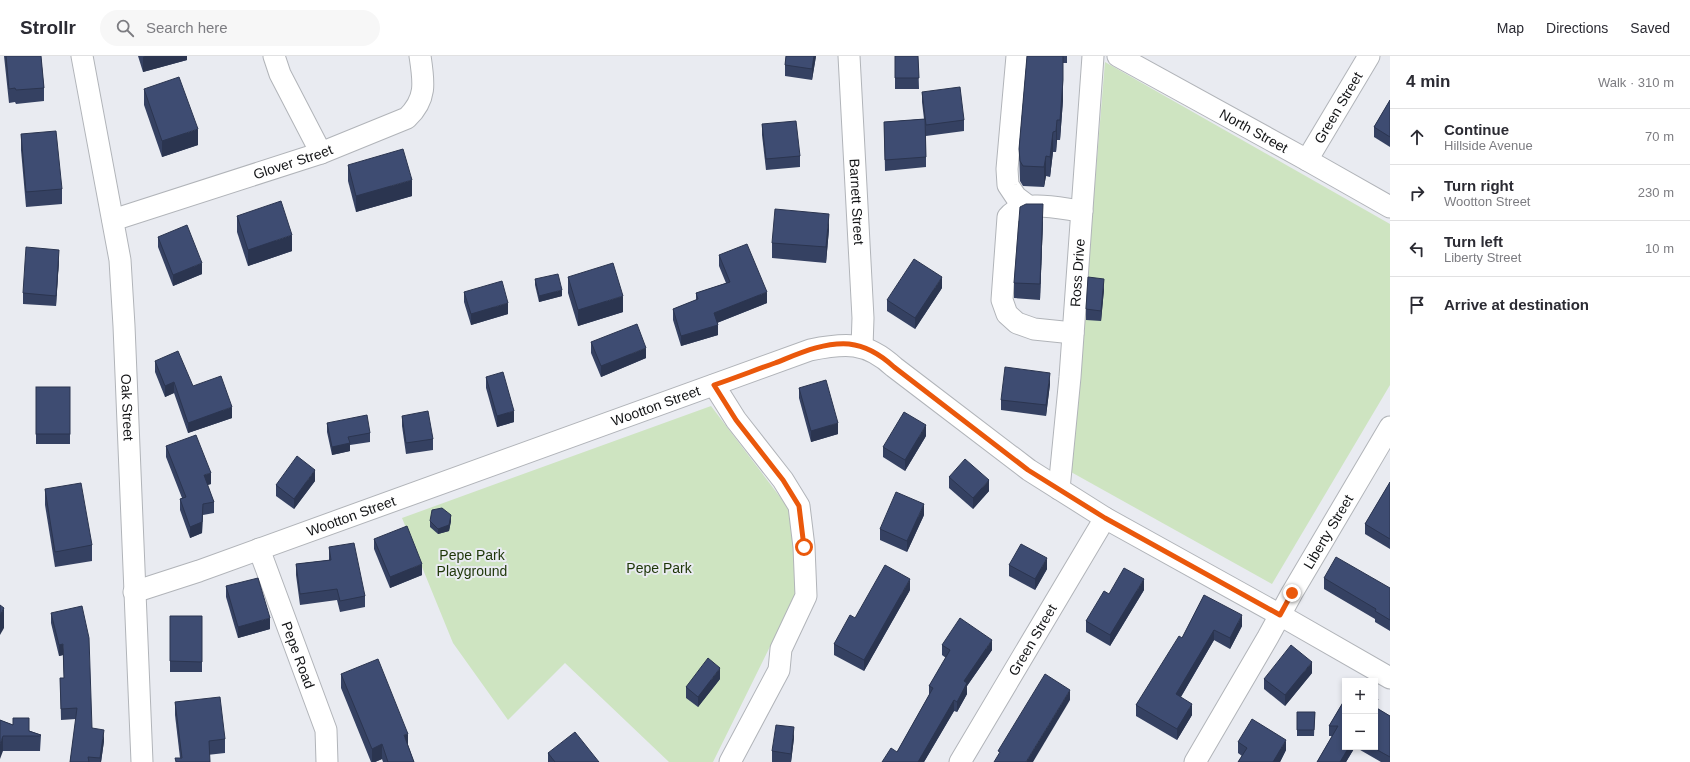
<!DOCTYPE html>
<meta charset="utf-8">
<style>
body{margin:0;font-family:Arial,sans-serif;background:#f7f7f7;color:#2b2b33}
.controls{position:absolute;right:12px;bottom:12px;display:grid;overflow:hidden;border-radius:0px;box-shadow:0 2px 6px #0003}
.controls button{width:36px;height:36px;display:grid;place-items:center;padding:0;border:0;border-bottom:1px solid #e1e1e2;background:#fff;color:#2b2b33;font:20px sans-serif}
.stop{position:absolute;width:12px;height:12px;margin:-9px;border:3px solid #ea580c;border-radius:50%;background:#fff}
.stop.end{background:#ea580c;border-color:#fff;box-shadow:0 1px 4px #0008}
.list{margin:0;padding:0;list-style:none}
h2{display:flex;justify-content:space-between;align-items:center;height:52px;margin:0;padding:0 16px;font-size:17px}
h2 small{font-size:13px;font-weight:400;color:#7c7c81}
.list li{display:grid;grid-template-columns:26px 1fr auto;gap:12px;align-items:center;box-sizing:border-box;height:56px;padding:0 16px;border-top:1px solid #e1e1e2}
.list b{display:block;font-size:15px;white-space:nowrap}
.list p{margin:0;font-size:13px;white-space:nowrap;color:#7c7c81}
.list em{font-size:13px;font-style:normal;color:#7c7c81}
.icon{flex:none;width:22px;height:22px;fill:none;stroke:currentColor;stroke-width:2;stroke-linecap:round;stroke-linejoin:round}
.map{position:relative;flex:none;width:1390px;height:706px;overflow:hidden}
header{display:flex;align-items:center;gap:24px;box-sizing:border-box;height:56px;padding:0 20px;background:#fff;border-bottom:1px solid #e1e1e2}
header strong{font-size:19px}
nav{display:flex;gap:22px;margin-inline-start:auto;font-size:14px}
.search{width:280px;height:36px;background:#f7f7f7;display:flex;align-items:center;gap:10px;box-sizing:border-box;padding:0 14px;border-radius:22px;color:#7c7c81;font-size:15px}
main{display:flex}
aside{flex:1;background:#fff}
.map>svg:first-child{display:block}
.green{fill:#cee4c1}
.lines{fill:none;stroke-linecap:round;stroke-linejoin:round}
.minor-casing{stroke:#b1b4b9;stroke-width:23}
.minor{stroke:#fff;stroke-width:21}
.wall{fill:#354162}
.shaded-wall{fill:#2b3550}
.building{fill:#3e4c72;stroke:#2b3550}
.route{stroke:#ea580c;stroke-width:5}
.labels{text-anchor:middle;stroke-width:4;stroke-linejoin:round;paint-order:stroke}
.street-label{font-size:14px;fill:#131416;stroke:#e9ebf1}
.park-label{font-size:14px;fill:#1e3608;stroke:#e9ebf1}
</style>
<header>
<strong>Strollr</strong>
<div class="search"><svg class="icon" aria-label="search" viewBox="0 0 24 24"><circle cx="10" cy="10" r="6"/><path d="M15 15l6 6"/></svg>Search here</div>
<nav><a>Map</a><a>Directions</a><a>Saved</a></nav>
</header>
<main>
<div class="map">
<svg width="1390" height="706" viewBox="0 0 1390 706">
<rect width="100%" height="100%" fill="#e9ebf1"/>
<g class="green">
<polygon points="1105,6 1390,168 1390,329 1272,528 1071,416"/>
<polygon points="711,350 793,458 796,538 713,706 669,706 565,607 508,664 453,587 402,462"/>
</g>
<g class="lines">
<g class="minor-casing">
<g id="minor">
<path id="s1" d="M 82,0 L 120,204 L 124,270 L 142,706"/>
<polyline points="274,0 280,18 321,97"/>
<path id="s2" d="M 849,0 L 863,262 L 862,291"/>
<polyline points="1017,0 1007,113 1008,129 1016,141 1028,150"/>
<path id="s3" d="M 1118,0 L 1307,104 L 1390,151"/>
<path id="s4" d="M 1307,104 L 1369,0"/>
<path id="s5" d="M 113,164 L 321,97 L 407,62 C 427,43 424,26 420,0"/>
<path d="M 1073,277 L 1034,273 L 1017,267 L 1007,258 L 1002,244 L 1008,161 C 1023,142 1061,153 1082,155"/>
<polyline points="714,329 736,364 783,424 799,450 804,491 806,540 781,593 779,614 730,706"/>
<path id="s6" d="M 1059,433 L 1070,321 L 1093,0"/>
<path id="s7" d="M 259,493 L 326,674 L 327,706"/>
<path id="s8" d="M 134,536 L 199,515 L 810,294 C 845,287 866,285 894,311 L 1029,414 L 1105,462 L 1280,559 L 1390,622"/>
<path id="s9" d="M 960,706 L 1105,462"/>
<path id="s10" d="M 1195,706 L 1268,581 L 1292,537 L 1390,371"/>
</g>
</g>
<use href="#minor" class="minor"/>
</g>
<g class="wall">
<polygon points="4,0 41,0 44,32 44,45 16,48 15,46 9,47"/>
<polygon points="138,0 187,0 187,4 143,16"/>
<polygon points="786,0 816,0 812,24 785,20 785,9"/>
<polygon points="895,0 918,0 919,33 895,33"/>
<polygon points="1027,0 1067,0 1067,7 1063,7 1063,44 1060,84 1057,84 1056,96 1053,96 1050,121 1046,120 1044,131 1023,130 1020,125 1019,93"/>
<polygon points="144,33 198,89 162,101 144,49"/>
<polygon points="922,36 964,64 964,75 926,80 926,76 926,111 885,115 884,66 924,63 922,46"/>
<polygon points="1390,44 1390,91 1374,81 1374,71"/>
<polygon points="762,68 800,100 800,111 766,114 762,79"/>
<polygon points="21,78 62,133 62,148 26,151 21,94"/>
<polygon points="348,109 412,140 356,156 348,125"/>
<polygon points="237,160 292,195 248,210 237,176"/>
<polygon points="1043,164 1040,244 1014,242 1014,227"/>
<polygon points="829,173 826,207 772,202 772,187"/>
<polygon points="158,181 202,218 173,230 158,191"/>
<polygon points="719,199 767,247 717,267 718,279 681,290 673,264 673,253 696,244 696,237 726,227 719,210"/>
<polygon points="59,204 56,250 23,248 23,237"/>
<polygon points="568,221 623,256 578,270 568,237"/>
<polygon points="535,223 562,240 539,246 535,229"/>
<polygon points="942,232 915,273 887,255 887,244"/>
<polygon points="1104,233 1101,265 1086,264 1086,253"/>
<polygon points="464,236 508,258 471,269 464,246"/>
<polygon points="591,286 646,302 601,321 591,297"/>
<polygon points="155,305 193,330 232,362 188,377 174,337 165,341 155,316"/>
<polygon points="486,321 514,366 497,371 486,332"/>
<polygon points="1050,328 1046,360 1001,354 1001,344"/>
<rect x="36" y="331" width="34" height="57"/>
<polygon points="799,332 838,378 811,386 799,342"/>
<polygon points="402,360 433,383 433,394 406,398 402,370"/>
<polygon points="327,367 370,377 370,386 350,389 350,395 332,399 327,376"/>
<polygon points="926,380 905,415 883,401 883,391"/>
<polygon points="166,390 211,428 207,429 214,446 214,457 203,459 202,477 190,482 180,454 180,443 182,442 166,401"/>
<polygon points="949,421 989,435 973,453 949,432"/>
<polygon points="315,425 294,453 276,440 276,429"/>
<polygon points="1390,426 1390,493 1365,478 1365,468"/>
<polygon points="45,433 92,489 92,505 55,511 45,449"/>
<polygon points="924,459 907,496 880,484 880,473"/>
<polygon points="430,465 451,465 449,475 438,478 430,471"/>
<polygon points="374,483 422,519 390,532 374,493"/>
<polygon points="329,491 365,540 365,551 340,556 337,544 300,549 296,519 296,508 329,504"/>
<polygon points="1009,509 1047,513 1035,534 1009,520"/>
<polygon points="1324,522 1390,532 1390,575 1375,566 1375,563 1324,533"/>
<polygon points="226,530 270,573 238,582 226,541"/>
<polygon points="910,534 864,615 834,599 834,588 855,562"/>
<polygon points="1144,534 1110,590 1086,576 1086,565 1109,538"/>
<polygon points="1204,539 1242,570 1230,593 1214,584 1181,641 1192,659 1177,684 1136,660 1136,649 1182,582"/>
<polygon points="51,557 92,672 104,685 101,706 70,706 76,663 61,664 60,622 64,622 63,599 59,600 51,567"/>
<rect x="170" y="560" width="32" height="56"/>
<polygon points="942,589 992,594 967,630 967,638 957,656 954,655 924,706 882,706 897,696 929,639 929,630 946,602 942,599"/>
<polygon points="1312,617 1285,650 1264,633 1264,623"/>
<polygon points="341,618 408,689 414,706 383,706 382,703 375,706 371,706 341,632"/>
<polygon points="720,623 698,651 686,642 686,631"/>
<polygon points="1375,641 1378,643 1378,653 1390,660 1390,706 1381,706 1355,691 1346,706 1317,706 1332,680 1329,680 1329,670 1345,643 1345,691 1375,691"/>
<polygon points="175,646 225,683 225,697 180,702 175,659"/>
<polygon points="1297,656 1315,656 1314,680 1297,680"/>
<polygon points="0,664 41,679 40,695 3,695"/>
<polygon points="794,682 791,706 772,706 772,695"/>
<polygon points="1238,686 1286,694 1280,706 1238,706 1242,700 1238,697"/>
<polygon points="548,697 599,706 548,706"/>
</g>
<g class="shaded-wall">
<polygon points="145,0 187,0 187,4 143,16 143,1"/>
<polygon points="814,0 816,0 812,24 812,13"/>
<polygon points="1063,24 1063,44 1060,84 1060,64"/>
<polygon points="1057,64 1057,84 1056,96 1056,75"/>
<polygon points="198,73 198,89 162,101 162,85"/>
<polygon points="1053,76 1053,96 1050,121 1050,101"/>
<polygon points="1046,100 1046,120 1044,131 1044,111"/>
<polygon points="412,124 412,140 356,156 356,140"/>
<polygon points="1043,148 1043,164 1040,244 1040,228"/>
<polygon points="829,158 829,173 826,207 826,191"/>
<polygon points="292,179 292,195 248,210 248,194"/>
<polygon points="59,194 59,204 56,250 56,240"/>
<polygon points="202,207 202,218 173,230 173,219"/>
<polygon points="942,221 942,232 915,273 915,262"/>
<polygon points="1104,223 1104,233 1101,265 1101,255"/>
<polygon points="562,234 562,240 539,246 539,240"/>
<polygon points="767,236 767,247 714,268 714,257"/>
<polygon points="623,240 623,256 578,270 578,254"/>
<polygon points="508,247 508,258 471,269 471,258"/>
<polygon points="718,269 718,279 681,290 681,280"/>
<polygon points="646,292 646,302 601,321 601,310"/>
<polygon points="1050,317 1050,328 1046,360 1046,349"/>
<polygon points="174,326 174,337 165,341 165,330"/>
<polygon points="232,351 232,362 188,377 188,367"/>
<polygon points="514,355 514,366 497,371 497,360"/>
<polygon points="838,367 838,378 811,386 811,375"/>
<polygon points="926,369 926,380 905,415 905,404"/>
<polygon points="350,387 350,395 332,399 332,391"/>
<polygon points="315,414 315,425 294,453 294,443"/>
<polygon points="211,417 211,428 204,430 204,419"/>
<polygon points="989,424 989,435 973,453 973,442"/>
<polygon points="203,448 202,477 190,482 190,471"/>
<polygon points="924,448 924,459 907,496 907,485"/>
<polygon points="451,459 451,465 449,475 438,478 438,473"/>
<polygon points="1047,502 1047,513 1035,534 1035,523"/>
<polygon points="422,508 422,519 390,532 390,521"/>
<polygon points="910,523 910,534 864,615 864,604"/>
<polygon points="1144,523 1144,534 1110,590 1110,579"/>
<polygon points="4,552 4,572 0,579 0,559"/>
<polygon points="1242,559 1242,570 1230,593 1230,582"/>
<polygon points="270,562 270,573 238,582 238,571"/>
<polygon points="1214,574 1214,584 1176,649 1176,638"/>
<polygon points="992,584 992,594 967,630 967,638 957,656 957,646 964,625"/>
<polygon points="63,588 63,599 59,600 59,589"/>
<polygon points="1312,606 1312,617 1285,650 1285,639"/>
<polygon points="720,612 720,623 698,651 698,641"/>
<polygon points="1070,634 1070,644 1033,706 1026,706"/>
<polygon points="1378,643 1378,653 1375,658 1375,648"/>
<polygon points="954,644 954,655 924,706 918,706"/>
<polygon points="1192,648 1192,659 1177,684 1177,673"/>
<polygon points="794,671 794,682 791,706 791,698"/>
<polygon points="104,674 104,685 101,706 100,706"/>
<polygon points="408,678 408,693 404,679"/>
<polygon points="3,680 3,695 0,703 0,688"/>
<polygon points="1286,684 1286,694 1280,706 1273,706"/>
<polygon points="382,688 382,703 375,706 372,706 372,693"/>
<polygon points="1349,691 1355,691 1346,706 1340,706"/>
</g>
<g class="building">
<polygon points="6,0 41,0 44,32 16,34 15,32 9,33"/>
<polygon points="786,0 814,0 812,13 785,9"/>
<polygon points="895,0 918,0 919,22 895,22"/>
<polygon points="1027,0 1063,0 1063,24 1060,64 1057,64 1056,75 1053,76 1050,101 1046,100 1044,111 1023,110 1020,105 1019,93"/>
<polygon points="179,21 198,73 162,85 144,33"/>
<polygon points="960,31 964,64 926,69 922,36"/>
<polygon points="1390,44 1390,81 1374,71"/>
<polygon points="925,63 926,101 885,104 884,66"/>
<polygon points="796,65 800,100 766,103 762,68"/>
<polygon points="56,75 62,133 26,136 21,78"/>
<polygon points="403,93 412,124 356,140 348,109"/>
<polygon points="281,145 292,179 248,194 237,160"/>
<polygon points="1026,148 1043,148 1040,228 1014,227 1020,151"/>
<polygon points="775,153 829,158 826,191 772,187"/>
<polygon points="187,169 202,207 173,219 158,181"/>
<polygon points="747,188 767,236 714,257 718,269 681,280 673,253 698,243 696,237 730,226 719,199"/>
<polygon points="26,191 59,194 56,240 23,237"/>
<polygon points="914,203 942,221 915,262 887,244"/>
<polygon points="613,207 623,240 578,254 568,221"/>
<polygon points="558,218 562,234 539,240 535,223"/>
<polygon points="1088,221 1104,223 1101,255 1086,253"/>
<polygon points="502,225 508,247 471,258 464,236"/>
<polygon points="637,268 646,292 601,310 591,286"/>
<polygon points="178,295 193,330 221,320 232,351 188,367 174,326 165,330 155,305"/>
<polygon points="1005,311 1050,317 1046,349 1001,344"/>
<polygon points="503,316 514,355 497,360 486,321"/>
<polygon points="826,324 838,367 811,375 799,332"/>
<rect x="36" y="331" width="34" height="47"/>
<polygon points="428,355 433,383 406,387 402,360"/>
<polygon points="904,356 926,369 905,404 883,391"/>
<polygon points="367,359 370,377 348,381 350,387 332,391 327,367"/>
<polygon points="196,379 211,417 204,419 214,446 203,448 202,466 190,471 180,443 186,441 166,390"/>
<polygon points="297,400 315,414 294,443 276,429"/>
<polygon points="965,403 989,424 973,442 949,421"/>
<polygon points="1390,426 1390,483 1365,468"/>
<polygon points="81,427 92,489 55,496 45,433"/>
<polygon points="896,436 924,448 907,485 880,473"/>
<polygon points="442,452 451,459 449,469 438,473 430,465 432,454"/>
<polygon points="407,470 422,508 390,521 374,483"/>
<polygon points="354,487 365,540 340,545 337,533 300,538 296,508 331,504 329,491"/>
<polygon points="1021,488 1047,502 1035,523 1009,509"/>
<polygon points="1336,501 1390,532 1390,564 1375,555 1376,553 1324,522"/>
<polygon points="885,509 910,523 864,604 834,588 850,559 855,562"/>
<polygon points="1124,512 1144,523 1110,579 1086,565 1104,535 1109,538"/>
<polygon points="258,522 270,562 238,571 226,530"/>
<polygon points="1204,539 1242,559 1230,582 1214,574 1176,638 1192,648 1177,673 1136,649 1179,580 1182,582"/>
<polygon points="0,549 4,552 0,559"/>
<polygon points="82,550 89,582 92,672 104,674 100,702 88,701 89,706 70,706 77,652 61,653 60,622 64,622 63,588 59,589 51,557"/>
<polygon points="170,560 202,560 202,606 170,605"/>
<polygon points="960,562 992,584 964,625 967,627 957,646 954,644 918,706 882,706 891,692 897,696 933,632 929,630 950,594 942,589"/>
<polygon points="1291,589 1312,606 1285,639 1264,623"/>
<polygon points="708,602 720,612 698,641 686,631"/>
<polygon points="378,603 408,678 404,679 414,706 388,706 382,688 372,693 341,618"/>
<polygon points="1045,618 1070,634 1026,706 994,706 1000,696 998,695"/>
<polygon points="220,641 225,683 209,685 210,706 176,706 175,702 182,702 175,646"/>
<polygon points="1375,641 1378,643 1375,648"/>
<polygon points="1345,643 1345,691 1349,691 1340,706 1317,706 1338,670 1329,670"/>
<polygon points="1375,651 1390,660 1390,701 1372,691 1375,691"/>
<polygon points="1297,656 1315,656 1314,674 1297,674"/>
<polygon points="13,662 29,662 29,675 41,679 40,680 3,680 0,688 0,664 13,669"/>
<polygon points="1252,663 1286,684 1273,706 1238,706 1247,692 1238,686"/>
<polygon points="776,669 794,671 791,698 772,695"/>
<polygon points="575,676 599,706 555,706 548,697"/>
</g>
<g class="lines">
<path class="route" d="M 804,491 L 799,450 L 783,424 L 736,364 L 714,329 C 735,322 755,314 775,307 C 798,298 823,286 849,288 C 867,290 881,299 894,311 L 1028,414 L 1105,462 L 1280,559 L 1292,537"/>
</g>
<g class="labels">
<g class="street-label">
<text dy="5" stroke="none"><textPath href="#s4" startOffset="61">Green Street</textPath></text>
<text dy="5" stroke="none"><textPath href="#s3" startOffset="155">North Street</textPath></text>
<text dy="5" stroke="none"><textPath href="#s5" startOffset="189">Glover Street</textPath></text>
<text dy="5" stroke="none"><textPath href="#s2" startOffset="146">Barnett Street</textPath></text>
<text dy="5" stroke="none"><textPath href="#s6" startOffset="217">Ross Drive</textPath></text>
<text dy="5" stroke="none"><textPath href="#s8" startOffset="554">Wootton Street</textPath></text>
<text dy="5" stroke="none"><textPath href="#s1" startOffset="355">Oak Street</textPath></text>
<text dy="5" stroke="none"><textPath href="#s8" startOffset="230">Wootton Street</textPath></text>
<text dy="5" stroke="none"><textPath href="#s10" startOffset="266">Liberty Street</textPath></text>
<text dy="5" stroke="none"><textPath href="#s9" startOffset="142">Green Street</textPath></text>
<text dy="5" stroke="none"><textPath href="#s7" startOffset="113">Pepe Road</textPath></text>
</g>
<g class="park-label">
<text x="472" y="504">Pepe Park<tspan x="472" dy="16">Playground</tspan></text>
<text x="659" y="517">Pepe Park</text>
</g>
</g>
</svg>
<div class="controls">
<button>+</button>
<button>−</button>
</div>
<div class="stop" style="left:804px;top:491px"></div>
<div class="stop end" style="left:1292px;top:537px"></div>
</div>
<aside>
<h2>4 min<small>Walk · 310 m</small></h2>
<ul class="list">
<li><svg class="icon" aria-label="ahead" viewBox="0 0 24 24"><path d="M12 20V5M6 11l6-6 6 6"/></svg><div><b>Continue</b><p>Hillside Avenue</p></div><em>70 m</em></li>
<li><svg class="icon" aria-label="right" viewBox="0 0 24 24"><path d="M7 20v-9h11M14 6l5 5-5 5"/></svg><div><b>Turn right</b><p>Wootton Street</p></div><em>230 m</em></li>
<li><svg class="icon" aria-label="left" viewBox="0 0 24 24"><path d="M17 20v-9H6M10 6l-5 5 5 5"/></svg><div><b>Turn left</b><p>Liberty Street</p></div><em>10 m</em></li>
<li><svg class="icon" aria-label="arrive" viewBox="0 0 24 24"><path d="M6 21V4h12l-3 4 3 4H6"/></svg><div><b>Arrive at destination</b></div></li>
</ul>
</aside>
</main>
